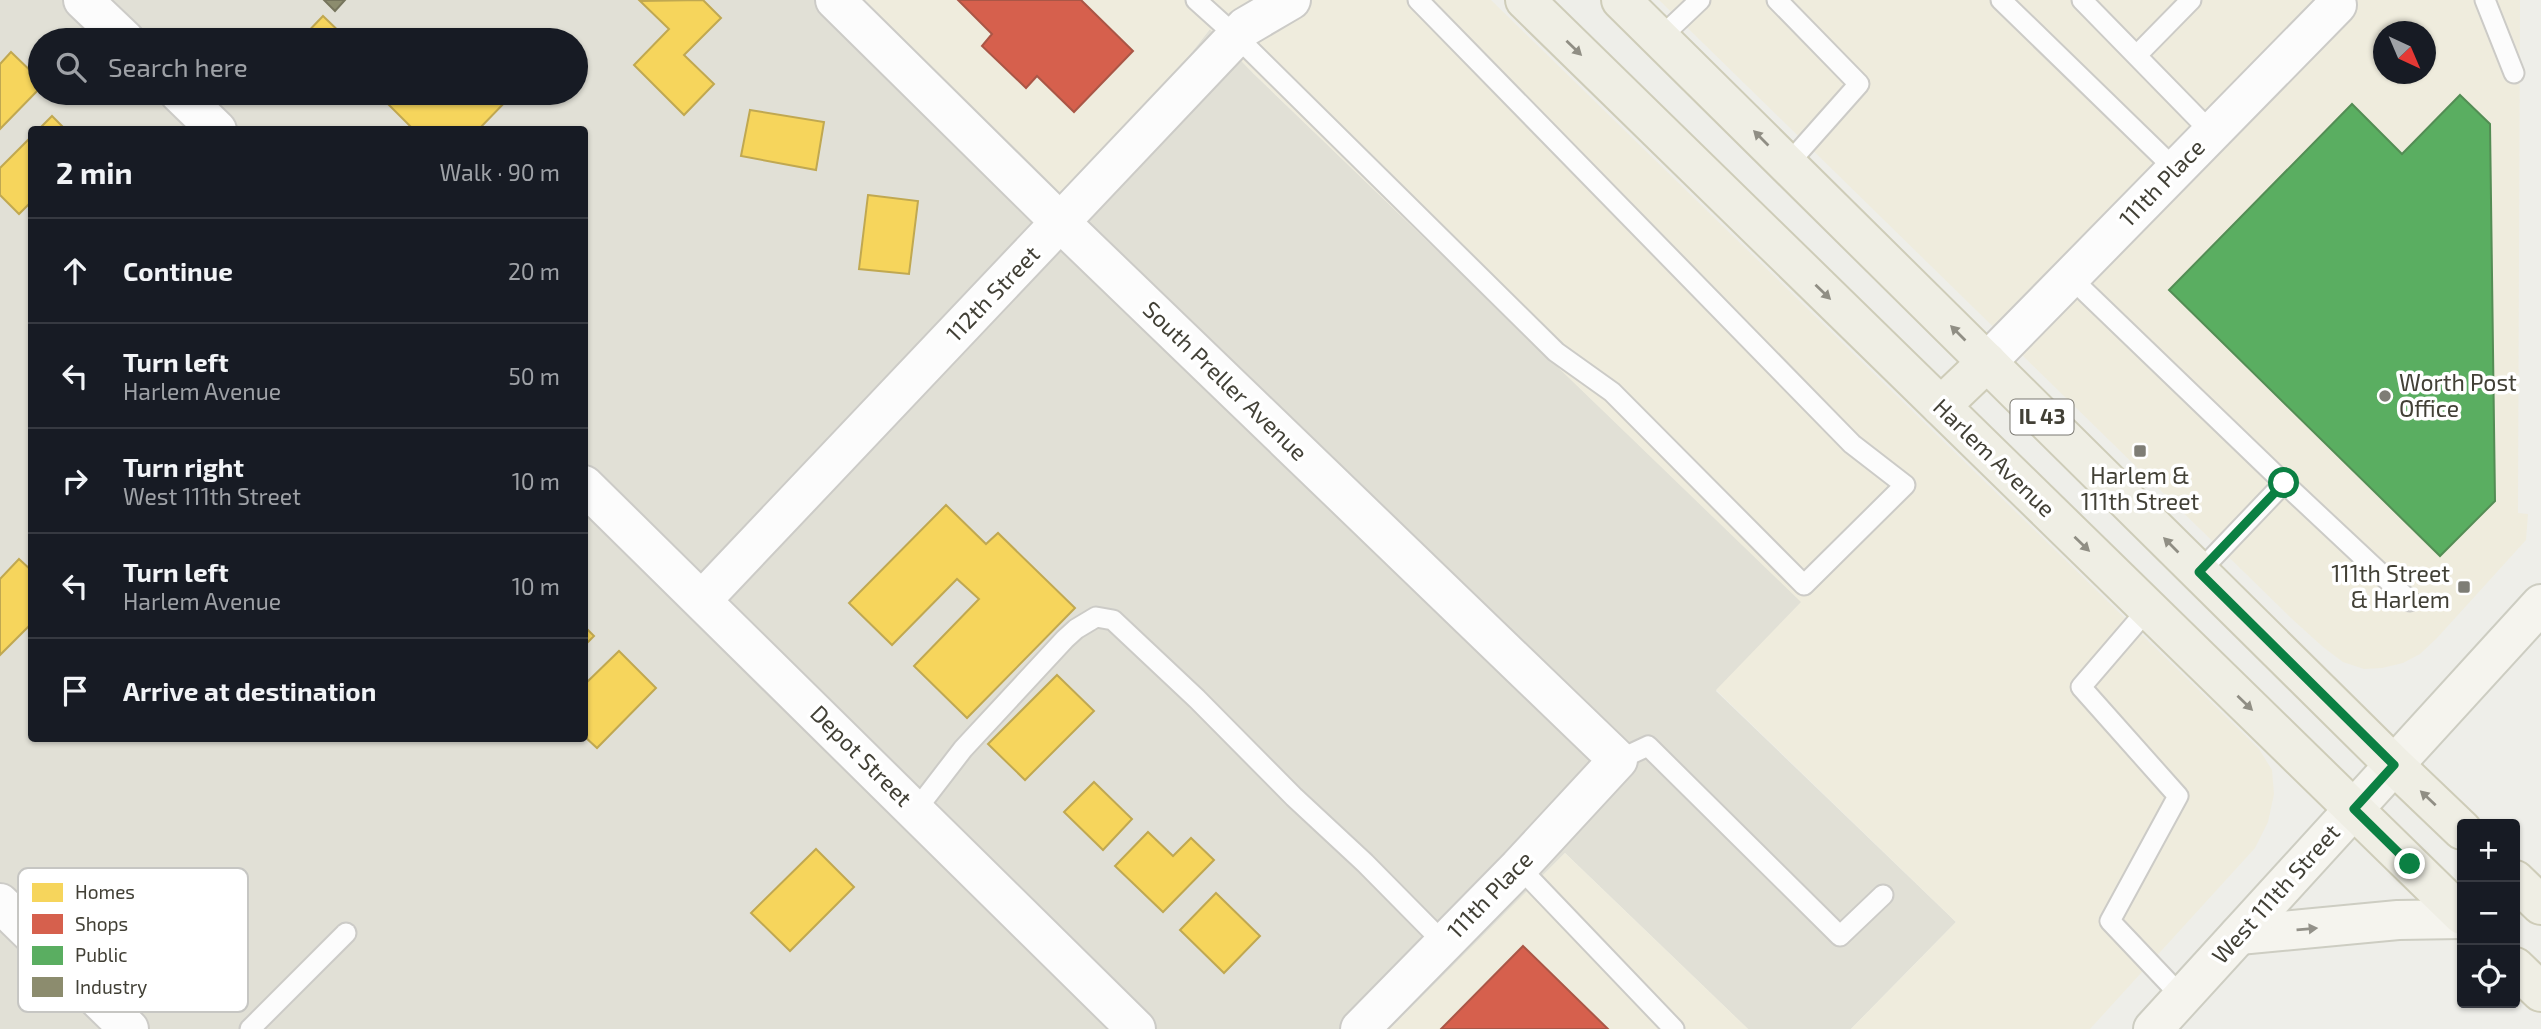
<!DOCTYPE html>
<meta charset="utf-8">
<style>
body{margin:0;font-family:"Exo 2",sans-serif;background:#242831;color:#f1f3f6}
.controls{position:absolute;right:21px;bottom:21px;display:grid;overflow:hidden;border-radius:7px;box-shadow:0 2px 5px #0004}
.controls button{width:63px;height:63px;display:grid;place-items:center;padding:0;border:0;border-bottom:2px solid #363941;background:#171b24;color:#f1f3f6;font:35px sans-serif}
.compass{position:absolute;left:2373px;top:21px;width:63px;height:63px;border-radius:50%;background:#171b24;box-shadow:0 2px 5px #0004;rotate:136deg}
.stop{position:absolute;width:21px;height:21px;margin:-16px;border:5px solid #0b8043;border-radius:50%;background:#fff}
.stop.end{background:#0b8043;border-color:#fff;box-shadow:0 2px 7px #0008}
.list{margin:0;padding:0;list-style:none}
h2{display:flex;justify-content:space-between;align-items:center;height:91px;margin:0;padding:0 28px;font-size:30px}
h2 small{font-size:23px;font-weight:400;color:#9ea1a6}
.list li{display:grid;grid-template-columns:46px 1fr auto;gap:21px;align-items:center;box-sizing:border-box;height:105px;padding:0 28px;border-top:2px solid #363941}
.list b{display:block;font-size:26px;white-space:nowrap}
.list p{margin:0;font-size:23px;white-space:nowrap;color:#9ea1a6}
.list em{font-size:23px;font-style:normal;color:#9ea1a6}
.icon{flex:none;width:38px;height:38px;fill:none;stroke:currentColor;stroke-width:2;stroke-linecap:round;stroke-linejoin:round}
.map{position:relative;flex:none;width:2541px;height:1029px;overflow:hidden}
.search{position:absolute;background:#171b24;box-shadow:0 2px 5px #0004;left:28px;top:28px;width:560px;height:77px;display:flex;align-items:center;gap:18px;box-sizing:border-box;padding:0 24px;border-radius:38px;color:#9ea1a6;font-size:26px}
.panel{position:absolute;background:#171b24;box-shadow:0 2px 5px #0004;left:28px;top:126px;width:560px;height:616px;border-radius:7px}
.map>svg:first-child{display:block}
.residential{fill:#e1e0d6;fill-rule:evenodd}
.commercial{fill:#efecdd;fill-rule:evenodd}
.homes{fill:#f6d55c;stroke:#c0a851;stroke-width:2}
.shops{fill:#d6604d;stroke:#aa5646;stroke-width:2}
.public{fill:#5aae61;stroke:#538d54;stroke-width:2}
.industry{fill:#8c8c6e;stroke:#76755d;stroke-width:2}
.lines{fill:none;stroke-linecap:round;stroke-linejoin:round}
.lane-casing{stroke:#cccbc7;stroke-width:23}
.street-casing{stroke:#cccbc7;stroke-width:42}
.secondary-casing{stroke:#cdcdc2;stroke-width:42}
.primary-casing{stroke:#ceccb8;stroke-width:42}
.lane{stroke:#fcfcfc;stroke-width:19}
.street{stroke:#fcfcfc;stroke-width:38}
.secondary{stroke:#f5f4ee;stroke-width:38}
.primary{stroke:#efeee4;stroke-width:38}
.oneway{fill:#908e84}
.oneway2{fill:#939189}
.route{stroke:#0b8043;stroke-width:9}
.poi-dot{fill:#7e7d75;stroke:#fff;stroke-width:2.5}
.labels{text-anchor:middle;stroke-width:7;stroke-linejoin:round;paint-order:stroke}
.shield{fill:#fff;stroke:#7b7972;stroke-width:2}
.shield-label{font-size:21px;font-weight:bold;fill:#424036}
.street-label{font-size:23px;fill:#424036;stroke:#fff}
.poi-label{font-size:23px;fill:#424036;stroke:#fff;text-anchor:start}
.key{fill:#fff;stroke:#c6c6c3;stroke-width:2}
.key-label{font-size:19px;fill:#424036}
</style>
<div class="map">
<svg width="2541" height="1029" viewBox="0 0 2541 1029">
<rect width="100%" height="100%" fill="#eeeee9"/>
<path class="residential" d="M 0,0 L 865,0 L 1060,194 L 1174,75 L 1210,29 L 1254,74 L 1802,602 L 1716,691 L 1956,922 L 1851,1029 L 1748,1029 L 1565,853 L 1390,1029 L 0,1029 ZM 40,40 L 576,40 L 576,93 L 40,93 ZM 32,130 L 584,130 L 584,738 L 32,738 Z"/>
<g class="commercial">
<polygon points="865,0 1491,0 2259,749 2272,770 2274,794 2268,822 2255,848 2090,1029 1851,1029 1956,922 1716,690 1801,602 1254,74 1210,29 1174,75 1060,195"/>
<path d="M 1659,0 L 2520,0 L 2518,513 L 2528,514 L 2526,540 L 2437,638 L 2420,654 L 2403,663 L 2382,668 L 2364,669 L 2343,662 L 2323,647 L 2291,618 ZM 2384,32 L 2426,32 L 2426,74 L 2384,74 Z"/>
<polygon points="1565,853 1748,1029 1390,1029"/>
</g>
<g class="homes">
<polygon points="703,0 721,18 684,55 714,84 684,115 634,65 669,29 640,1"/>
<polygon points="323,16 348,40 300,40"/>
<polygon points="11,52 40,80 40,88 0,129 0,64"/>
<polygon points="377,93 506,93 510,97 478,130 414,130"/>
<polygon points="750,110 824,122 816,170 741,156"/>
<polygon points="52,116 66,130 38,130"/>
<polygon points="32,136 32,201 19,214 0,195 0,168"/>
<polygon points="868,195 918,201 909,274 859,269"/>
<polygon points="946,505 986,544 998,533 1075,608 967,718 914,666 979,599 957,579 892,645 849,603"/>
<polygon points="19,559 32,571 32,623 0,655 0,579"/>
<polygon points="584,626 594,636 584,646"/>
<polygon points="619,651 656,688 597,748 584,736 584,685"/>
<polygon points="1057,675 1094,711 1025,780 988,744"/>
<polygon points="1094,782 1132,819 1103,850 1064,812"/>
<polygon points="1148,832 1173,856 1191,838 1214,860 1163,912 1115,866"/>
<polygon points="816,849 854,887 790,951 751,913"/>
<polygon points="1216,893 1260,936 1224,973 1180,930"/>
</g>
<g class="shops">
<polygon points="958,0 1081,0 1133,51 1074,112 1037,76 1026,88 982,46 992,34"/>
<polygon points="1523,946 1608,1029 1441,1029"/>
</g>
<polygon class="public" points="2460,95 2490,124 2495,501 2440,556 2169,290 2352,104 2402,154"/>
<polygon class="industry" points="324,0 345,0 335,11"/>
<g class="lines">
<g class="lane-casing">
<g id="lane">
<polyline points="1196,0 1236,36 1556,352 1612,392 1804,585 1905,485 1852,444 1418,0"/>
<polyline points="1777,0 1859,84 1788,164"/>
<polyline points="2001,0 2175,169"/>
<polyline points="2082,0 2212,133"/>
<polyline points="2485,0 2514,73"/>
<polyline points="1660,38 1700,0"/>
<polyline points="2137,55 2191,0"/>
<polyline points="2070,277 2284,483 2199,572"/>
<polyline points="2284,483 2410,601"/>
<polyline points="2148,609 2081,687 2178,796 2110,921 2182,997"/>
<polyline points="1618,760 1648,746 1840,936 1883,895"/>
<polyline points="916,810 963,749 1065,639 1076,629 1096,617 1113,620 1197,699 1294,797 1365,863 1444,943"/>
<polyline points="1519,867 1674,1029"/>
<polyline points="250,1029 346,933"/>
</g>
</g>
<g class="street-casing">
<g id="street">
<polyline points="83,0 125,40"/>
<polyline points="835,0 1061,223 1618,760 1519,867 1360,1029"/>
<polyline points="179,93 217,130"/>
<polyline points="1987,362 2337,5"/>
<polyline points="584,485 1136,1029"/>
<polyline points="703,599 1245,27 1291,0"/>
<polyline points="0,903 129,1029"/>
</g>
</g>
<g class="secondary-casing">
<g id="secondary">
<polyline points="2239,935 2398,920 2462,919"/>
<polyline points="2153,1029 2541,604"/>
</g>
</g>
<g class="primary-casing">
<g id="primary">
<polyline points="1525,0 2462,915"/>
<polyline points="1621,0 2394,765 2462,830"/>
<polyline points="1941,406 1987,362"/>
<polyline points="2515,880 2541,905"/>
<polyline points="2515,967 2541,992"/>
</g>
</g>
<use href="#lane" class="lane"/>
<use href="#street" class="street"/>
<use href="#secondary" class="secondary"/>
<use href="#primary" class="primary"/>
</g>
<defs><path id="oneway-solid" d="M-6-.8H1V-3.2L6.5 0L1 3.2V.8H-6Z" transform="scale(1.75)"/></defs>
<g class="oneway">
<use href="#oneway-solid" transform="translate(1574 48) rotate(44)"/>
<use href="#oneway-solid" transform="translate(1761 138) rotate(-135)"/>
<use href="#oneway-solid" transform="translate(1823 292) rotate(44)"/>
<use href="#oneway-solid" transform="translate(1958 333) rotate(-135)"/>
<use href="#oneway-solid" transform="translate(2082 544) rotate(44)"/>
<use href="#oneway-solid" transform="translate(2171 545) rotate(-135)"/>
<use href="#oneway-solid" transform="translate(2245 703) rotate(44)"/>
<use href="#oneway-solid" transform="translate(2428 798) rotate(-137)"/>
</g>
<use class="oneway2" href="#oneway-solid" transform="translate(2307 929) rotate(-5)"/>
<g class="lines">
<polyline class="route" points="2284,483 2199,572 2394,765 2354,809 2410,864"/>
</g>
<g class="poi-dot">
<circle cx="2385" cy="396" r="7"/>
<rect x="2133" y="444" width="14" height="14" rx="3.5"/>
<rect x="2457" y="580" width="14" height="14" rx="3.5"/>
</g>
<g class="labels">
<rect class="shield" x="2010.5" y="399.5" width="63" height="35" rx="5"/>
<g class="shield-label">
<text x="2042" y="424">IL 43</text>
</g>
<g class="street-label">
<text transform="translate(2162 183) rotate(-46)" y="8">111th Place</text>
<text transform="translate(993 294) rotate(-46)" y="8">112th Street</text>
<text transform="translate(1225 381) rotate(44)" y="8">South Preller Avenue</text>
<text transform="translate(1994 458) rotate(44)" y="8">Harlem Avenue</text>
<text transform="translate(861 756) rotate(45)" y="8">Depot Street</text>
<text transform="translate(2276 894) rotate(-48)" y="8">West 111th Street</text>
<text transform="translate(1490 895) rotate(-46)" y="8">111th Place</text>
</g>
<g class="poi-label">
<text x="2399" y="391">Worth Post<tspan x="2399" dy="26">Office</tspan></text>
<text x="2140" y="484" text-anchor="middle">Harlem &amp;<tspan x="2140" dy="26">111th Street</tspan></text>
<text x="2450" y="582" text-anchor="end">111th Street<tspan x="2450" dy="26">&amp; Harlem</tspan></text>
</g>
</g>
<rect x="18" y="868" width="230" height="144" rx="10" class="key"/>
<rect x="32" y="883" width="31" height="19" fill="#f6d55c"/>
<rect x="32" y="914" width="31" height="20" fill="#d6604d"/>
<rect x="32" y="946" width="31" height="19" fill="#5aae61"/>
<rect x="32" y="977" width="31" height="20" fill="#8c8c6e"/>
<g class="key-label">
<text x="75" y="899">Homes</text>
<text x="75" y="931">Shops</text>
<text x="75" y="962">Public</text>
<text x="75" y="994">Industry</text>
</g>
</svg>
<div class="controls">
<button>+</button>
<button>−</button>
<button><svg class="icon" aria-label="locate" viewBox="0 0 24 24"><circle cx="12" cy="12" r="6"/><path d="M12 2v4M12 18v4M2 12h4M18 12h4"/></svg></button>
</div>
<svg class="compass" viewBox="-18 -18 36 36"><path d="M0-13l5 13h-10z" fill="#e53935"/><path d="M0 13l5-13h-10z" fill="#9ea1a6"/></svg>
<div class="stop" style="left:2284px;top:483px"></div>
<div class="stop end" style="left:2410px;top:864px"></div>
<div class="search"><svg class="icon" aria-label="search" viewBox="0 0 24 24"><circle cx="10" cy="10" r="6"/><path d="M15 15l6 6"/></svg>Search here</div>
<section class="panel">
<h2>2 min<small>Walk · 90 m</small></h2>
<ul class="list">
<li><svg class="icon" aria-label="ahead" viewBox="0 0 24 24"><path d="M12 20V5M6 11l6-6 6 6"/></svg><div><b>Continue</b></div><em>20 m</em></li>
<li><svg class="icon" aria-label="left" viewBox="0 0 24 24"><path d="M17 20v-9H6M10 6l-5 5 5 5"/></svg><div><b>Turn left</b><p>Harlem Avenue</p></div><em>50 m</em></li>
<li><svg class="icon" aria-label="right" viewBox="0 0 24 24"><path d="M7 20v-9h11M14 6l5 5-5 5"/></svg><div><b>Turn right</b><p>West 111th Street</p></div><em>10 m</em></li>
<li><svg class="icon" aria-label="left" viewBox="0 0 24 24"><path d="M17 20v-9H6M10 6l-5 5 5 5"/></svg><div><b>Turn left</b><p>Harlem Avenue</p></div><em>10 m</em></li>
<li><svg class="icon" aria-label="arrive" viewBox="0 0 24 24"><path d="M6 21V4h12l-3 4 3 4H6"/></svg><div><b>Arrive at destination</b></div></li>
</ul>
</section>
</div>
